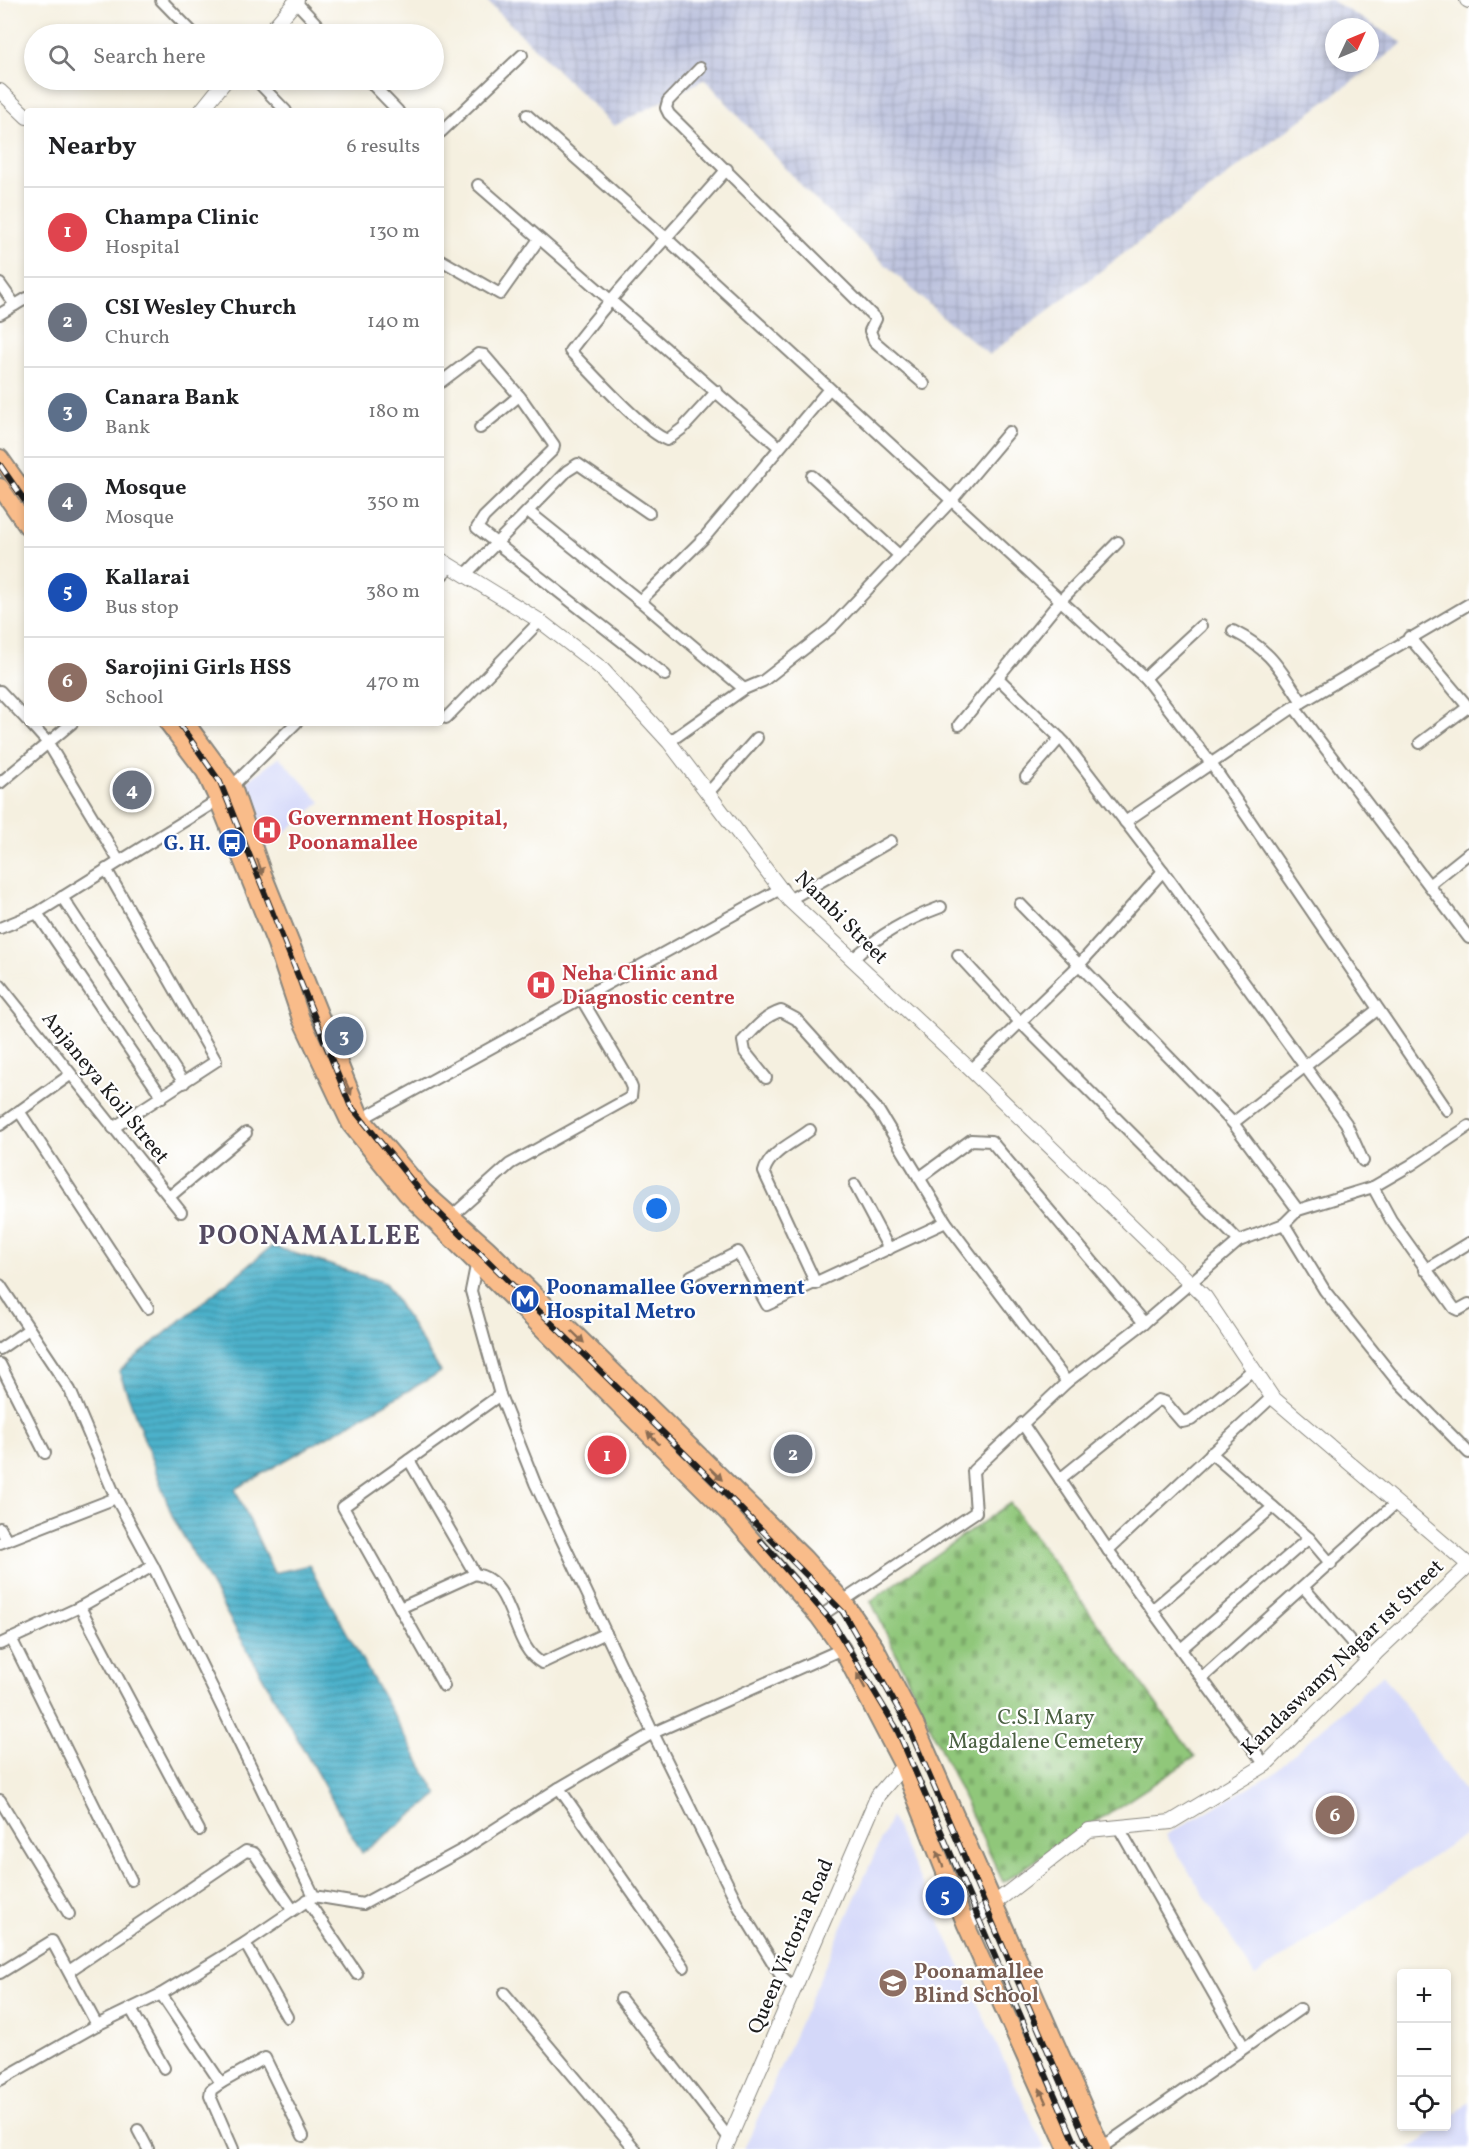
<!DOCTYPE html>
<meta charset="utf-8">
<style>
body{margin:0;font-family:Vollkorn,serif;background:#f2f2f2;color:#202124}
.controls{position:absolute;right:18px;bottom:18px;display:grid;overflow:hidden;border-radius:6px;box-shadow:0 3px 9px #0003}
.controls button{width:54px;height:54px;display:grid;place-items:center;padding:0;border:0;border-bottom:2px solid #e0e0e0;background:#fff;color:#202124;font:30px sans-serif}
.compass{position:absolute;left:1325px;top:18px;width:54px;height:54px;border-radius:50%;background:#fff;box-shadow:0 3px 9px #0003;rotate:46deg}
.you{position:absolute;left:657px;top:1209px;width:21px;height:21px;margin:-15px;border:4px solid #fff;border-radius:50%;background:#1a73e8;box-shadow:0 0 0 9px #1a73e833}
.badge{display:grid;place-items:center;width:39px;height:39px;border-radius:50%;background:#7c3aed;color:#fff;font-size:20px;font-weight:700}
.pin{position:absolute;translate:-50% -50%;border:3px solid #fff;box-shadow:0 2px 6px #0006}
.list{margin:0;padding:0;list-style:none}
h2{display:flex;justify-content:space-between;align-items:center;height:78px;margin:0;padding:0 24px;font-size:26px}
h2 small{font-size:20px;font-weight:400;color:#757577}
.list li{display:grid;grid-template-columns:39px 1fr auto;gap:18px;align-items:center;box-sizing:border-box;height:90px;padding:0 24px;border-top:2px solid #e0e0e0}
.list b{display:block;font-size:22px;white-space:nowrap}
.list p{margin:0;font-size:20px;white-space:nowrap;color:#757577}
.list em{font-size:20px;font-style:normal;color:#757577}
.icon{flex:none;width:33px;height:33px;fill:none;stroke:currentColor;stroke-width:2;stroke-linecap:round;stroke-linejoin:round}
.map{position:relative;flex:none;width:1469px;height:2149px;overflow:hidden}
.search{position:absolute;background:#fff;box-shadow:0 3px 9px #0003;left:24px;top:24px;width:420px;height:66px;display:flex;align-items:center;gap:15px;box-sizing:border-box;padding:0 21px;border-radius:33px;color:#757577;font-size:22px}
.panel{position:absolute;background:#fff;box-shadow:0 3px 9px #0003;left:24px;top:108px;width:420px;height:618px;border-radius:6px}
.map>svg:first-child{display:block}
.built{fill:#d4d8f9}
.industrial{fill:url(#industrial-grid);fill-rule:evenodd}
.cemetery{fill:url(#cemetery-stones);stroke:#56724b;stroke-width:1.5}
.water{fill:url(#water-rules);stroke:#346673;stroke-width:1.5}
.lines{fill:none;stroke-linecap:round;stroke-linejoin:round}
.minor-casing{stroke:#88867e;stroke-width:14}
.tertiary-casing{stroke:#88867e;stroke-width:16}
.primary-casing{stroke:#88867e;stroke-width:20}
.minor{stroke:#fff;stroke-width:10}
.tertiary{stroke:#fff;stroke-width:14}
.primary{stroke:#f9bc8a;stroke-width:16}
.rail-casing{stroke:#1c1c1c;stroke-width:6}
.rail{stroke:#fff;stroke-width:4;stroke-dasharray:11;stroke-linecap:butt}
.oneway{fill:#8a6c53}
.labels{text-anchor:middle;stroke-width:4.5;stroke-linejoin:round;paint-order:stroke}
.health-label{font-size:21px;font-weight:bold;fill:#be3a42;stroke:#fff;text-anchor:start}
.transit-label{font-size:21px;font-weight:bold;fill:#164399;stroke:#fff;text-anchor:end}
.street-label{font-size:21px;fill:#1c1c1c;stroke:#fff}
.park-label{font-size:21px;fill:#4a6042;stroke:#fff}
.education-label{font-size:21px;font-weight:bold;fill:#785e54;stroke:#fff;text-anchor:start}
.district-label{font-size:27px;font-weight:bold;letter-spacing:1.5px;fill:#544a61;stroke:#fff}
</style>
<div class="map">
<svg width="1469" height="2149" viewBox="0 0 1469 2149">
<defs>
<pattern id="industrial-grid" width="8" height="8" patternUnits="userSpaceOnUse" patternTransform="scale(1.5)"><rect width="8" height="8" fill="#bdc3de"/><path d="M0 4h8M4 0v8" fill="none" stroke="#a2a7be"/></pattern>
<pattern id="cemetery-stones" width="16" height="16" patternUnits="userSpaceOnUse" patternTransform="scale(1.5)"><rect width="16" height="16" fill="#90c77a"/><path d="M2 7V4a2 2 0 0 1 4 0v3zM10 15v-3a2 2 0 0 1 4 0v3z" fill="#7caa69"/></pattern>
<pattern id="water-rules" width="6" height="5" patternUnits="userSpaceOnUse" patternTransform="scale(1.5)"><rect width="6" height="5" fill="#4bb1ca"/><path d="M0 2.5h6" fill="none" stroke="#3e8fa3"/></pattern>
</defs>
<rect width="100%" height="100%" fill="#fff"/>
<filter id="ink" filterUnits="userSpaceOnUse"><feTurbulence type="fractalNoise" baseFrequency=".0167" numOctaves="2"/><feDisplacementMap in="SourceGraphic" scale="12" xChannelSelector="R" yChannelSelector="G"/><feConvolveMatrix kernelMatrix="1 2 1 2 8 2 1 2 1" color-interpolation-filters="sRGB"/></filter>
<filter id="wash" filterUnits="userSpaceOnUse"><feTurbulence type="fractalNoise" baseFrequency=".008" numOctaves="4" result="noise"/><feDisplacementMap in="SourceGraphic" scale="24" xChannelSelector="R" yChannelSelector="G"/><feGaussianBlur stdDeviation="1.35" result="paint"/><feColorMatrix in="noise" values="0 0 0 0 0 0 0 0 0 0 0 0 0 0 0 0 0 1.4 0 .05"/><feComposite in="paint" operator="in"/></filter>
<g filter="url(#wash)">
<rect width="100%" height="100%" fill="#f5f0e0"/>
<g class="built">
<polygon points="279,757 321,802 255,858 234,792"/>
<polygon points="1383,1674 1469,1798 1469,1832 1255,1976 1166,1835 1272,1774"/>
<polygon points="891,1817 1045,2149 744,2149"/>
<polygon points="1469,2102 1469,2149 1407,2149 1422,2141 1440,2127 1446,2126 1447,2121"/>
</g>
<path class="industrial" d="M 486,0 L 1331,0 L 1403,43 L 989,355 L 936,311 L 811,196 L 705,79 L 614,126 ZM 1334,27 L 1370,27 L 1370,63 L 1334,63 Z"/>
<polygon class="cemetery" points="1010,1503 1195,1757 1003,1882 871,1601"/>
<polygon class="water" points="272,1246 385,1283 441,1372 235,1489 274,1573 309,1565 438,1795 362,1853 173,1518 119,1371"/>
</g>
<g filter="url(#ink)">
<g class="lines">
<g class="minor-casing">
<g id="minor">
<polyline points="161,0 194,34"/>
<polyline points="295,1 326,34"/>
<polyline points="700,68 668,101 666,108 669,114 876,319 870,331 874,341 924,384"/>
<polyline points="256,80 286,111"/>
<polyline points="368,80 398,111"/>
<polyline points="527,115 667,239 1145,678 1210,762 1447,1110"/>
<polyline points="441,132 522,55"/>
<polyline points="478,185 779,447"/>
<polyline points="441,260 500,294 539,239"/>
<polyline points="0,284 15,305"/>
<polyline points="0,314 27,298"/>
<polyline points="441,382 478,354 484,355 521,398 554,445 553,450 484,517 477,528 665,675"/>
<path d="M 717,391 L 683,428 L 667,440 C 643,431 591,372 570,351 C 618,287 675,230 727,169"/>
<polyline points="480,428 519,396"/>
<polyline points="812,476 899,555"/>
<polyline points="529,512 640,601 744,689"/>
<polyline points="467,573 567,471 578,464 649,513"/>
<polyline points="441,576 450,567"/>
<polyline points="640,601 704,538 829,389"/>
<path d="M 1233,631 C 1271,650 1279,668 1302,702"/>
<polyline points="1409,637 1469,708"/>
<polyline points="998,678 1064,742 1163,871 1346,1123 1363,1161"/>
<polyline points="1145,678 1201,626"/>
<polyline points="0,691 27,720"/>
<polyline points="1294,707 1469,938"/>
<polyline points="446,718 540,621"/>
<polyline points="30,723 48,743 119,861"/>
<polyline points="959,725 1060,601 1118,542"/>
<polyline points="669,742 744,689 763,681 831,628 951,501 1009,432"/>
<polyline points="1420,743 1468,707"/>
<polyline points="1026,777 1060,738"/>
<polyline points="0,783 72,723"/>
<polyline points="708,793 757,738"/>
<polyline points="1125,822 1294,707 1469,604"/>
<polyline points="106,869 216,1061 113,1128"/>
<polyline points="1429,885 1469,853"/>
<polyline points="62,897 184,1083"/>
<polyline points="789,900 891,841"/>
<polyline points="1020,904 1233,1123 1298,1210"/>
<polyline points="37,913 162,1097"/>
<polyline points="0,928 37,913 218,800 296,723"/>
<polyline points="958,955 1019,1021 1239,1241"/>
<path d="M 853,959 C 880,934 906,920 941,907"/>
<polyline points="0,985 181,1212"/>
<polyline points="971,1070 1079,965 1163,871"/>
<path d="M 766,1078 L 745,1052 L 743,1041 C 755,1028 765,1016 781,1011 L 796,1019 L 878,1110 L 946,1222 L 1067,1382"/>
<polyline points="19,1111 148,1308"/>
<polyline points="356,1122 782,888"/>
<polyline points="1233,1123 1377,1010"/>
<polyline points="0,1125 70,1075"/>
<path d="M 810,1130 C 795,1142 769,1152 764,1172 L 816,1284"/>
<polyline points="919,1178 971,1140 991,1141 1144,1323"/>
<polyline points="855,1185 889,1249"/>
<polyline points="1373,1187 1391,1220 1454,1308 1458,1310 1469,1304"/>
<polyline points="169,1197 246,1133"/>
<polyline points="451,1217 510,1164 631,1097 632,1088 627,1076 581,998"/>
<polyline points="1284,1224 1325,1291 1393,1376 1469,1453"/>
<polyline points="487,1248 477,1261 471,1291 500,1395 535,1483 653,1733 740,1909 781,1976 794,1988"/>
<polyline points="1425,1270 1469,1243"/>
<polyline points="691,1276 738,1252 767,1305 946,1222"/>
<polyline points="0,1285 70,1390 116,1498 153,1566 314,1896 363,1904 464,1849 559,1788 653,1733 842,1649"/>
<polyline points="0,1349 29,1329"/>
<polyline points="0,1364 45,1453"/>
<polyline points="1022,1423 1108,1550 1265,1765"/>
<polyline points="1211,1453 1309,1538 1331,1564"/>
<polyline points="409,1460 475,1574"/>
<polyline points="1060,1479 1158,1400 1165,1402 1182,1422 1191,1420 1254,1369"/>
<polyline points="0,1528 7,1540"/>
<polyline points="0,1543 116,1498"/>
<polyline points="1108,1550 1272,1397"/>
<polyline points="1304,1588 1368,1661"/>
<polyline points="80,1607 199,1830"/>
<path d="M 400,1608 L 475,1574 C 516,1581 510,1647 542,1663 L 606,1633"/>
<polyline points="1152,1610 1273,1507"/>
<polyline points="819,1617 976,1512 973,1471 1067,1382 1144,1323 1239,1241 1284,1224 1298,1210 1373,1187 1411,1165 1469,1126"/>
<polyline points="11,1638 131,1880"/>
<polyline points="0,1644 80,1607 153,1566"/>
<polyline points="1181,1649 1309,1538"/>
<polyline points="1202,1678 1396,1503"/>
<polyline points="444,1686 343,1507 500,1395"/>
<polyline points="559,1788 684,1967"/>
<polyline points="0,1800 69,1914"/>
<polyline points="1119,1828 1244,2047"/>
<polyline points="307,1900 357,1974"/>
<polyline points="245,1943 287,2017"/>
<polyline points="69,1971 246,1851 254,1853 293,1910"/>
<polyline points="0,1973 52,1941 97,2025 161,1994"/>
<polyline points="504,1993 635,2149"/>
<polyline points="621,1999 729,2138"/>
<polyline points="131,2009 164,2068"/>
<polyline points="0,2080 97,2025"/>
<polyline points="221,2083 265,2058 303,2136"/>
<polyline points="138,2130 148,2149"/>
<polyline points="1101,2148 1300,2009"/>
<polyline points="233,2149 210,2096 211,2090 221,2083 161,1994 245,1943 314,1896"/>
</g>
</g>
<g class="tertiary-casing">
<g id="tertiary">
<polyline points="1467,0 1469,1"/>
<polyline points="268,34 297,0"/>
<polyline points="0,91 27,117"/>
<polyline points="201,111 226,80"/>
<polyline points="441,560 540,621 601,668 669,742 789,900 971,1070 1205,1297 1272,1397 1469,1565"/>
<polyline points="966,1925 1089,1830 1171,1822 1265,1765 1376,1653 1469,1565"/>
<polyline points="725,2149 878,1795 903,1766"/>
</g>
</g>
<g class="primary-casing">
<g id="primary">
<polyline points="0,458 27,496"/>
<polyline points="0,487 27,526"/>
<polyline points="168,723 205,772 218,800 276,944 301,1019 351,1125 406,1193 732,1517 819,1617 842,1649 903,1766 966,1925 1067,2149"/>
<polyline points="186,723 233,787 262,872 361,1118 423,1191 487,1248 804,1558 844,1602 875,1647 914,1722 1102,2149"/>
</g>
</g>
<use href="#minor" class="minor"/>
<use href="#tertiary" class="tertiary"/>
<use href="#primary" class="primary"/>
<g class="rail-casing">
<g id="rail">
<polyline points="0,465 27,504"/>
<polyline points="179,723 220,782 350,1105 434,1208 732,1500 843,1612 908,1726 1090,2149"/>
<polyline points="761,1541 833,1623 897,1729 1078,2149"/>
</g>
</g>
<use href="#rail" class="rail"/>
</g>
<defs><path id="oneway-solid" d="M-6-.8H1V-3.2L6.5 0L1 3.2V.8H-6Z" transform="scale(1.5)"/></defs>
<g class="oneway">
<use href="#oneway-solid" transform="translate(260 867) rotate(70)"/>
<use href="#oneway-solid" transform="translate(348 1087) rotate(66)"/>
<use href="#oneway-solid" transform="translate(578 1337) rotate(44)"/>
<use href="#oneway-solid" transform="translate(653 1438) rotate(-135)"/>
<use href="#oneway-solid" transform="translate(716 1474) rotate(44)"/>
<use href="#oneway-solid" transform="translate(861 1681) rotate(-119)"/>
<use href="#oneway-solid" transform="translate(940 1859) rotate(-112)"/>
<use href="#oneway-solid" transform="translate(1043 2096) rotate(-114)"/>
</g>
</g>
<defs>
<g id="hospital-disc" transform="scale(1.5)"><circle r="9.5" fill="#e0444e" stroke="#fff"/><path d="M-5-5h3v3.5h4V-5h3V5h-3V1.5h-4V5h-3Z" fill="#fff"/></g>
<g id="bus-disc" transform="scale(1.5)"><circle r="9.5" fill="#1a4fb4" stroke="#fff"/><path d="M-5-6H5V4H4V6H2V4H-2V6H-4V4H-5ZM-3.5-4V0h7V-4ZM-3.5 1.2v1.5H-2V1.2ZM2 1.2v1.5H3.5V1.2Z" fill="#fff"/></g>
<g id="metro-disc" transform="scale(1.5)"><circle r="9.5" fill="#1a4fb4" stroke="#fff"/><path d="M-5.5 5V-5H-3L0 0L3-5H5.5V5H3V-.5L0 4L-3-.5V5Z" fill="#fff"/></g>
<g id="school-disc" transform="scale(1.5)"><circle r="9.5" fill="#8d6e63" stroke="#fff"/><path d="M0-5L7-2L0 1L-7-2ZM-4 1L0 2.5L4 1V4Q0 6-4 4Z" fill="#fff"/></g>
</defs>
<g fill-rule="evenodd">
<use href="#hospital-disc" x="267" y="830"/>
<use href="#bus-disc" x="232" y="843"/>
<use href="#hospital-disc" x="541" y="985"/>
<use href="#metro-disc" x="525" y="1299"/>
<use href="#school-disc" x="893" y="1983"/>
</g>
<g class="labels">
<g class="health-label">
<text x="288" y="825">Government Hospital,<tspan x="288" dy="24">Poonamallee</tspan></text>
<text x="562" y="980">Neha Clinic and<tspan x="562" dy="24">Diagnostic centre</tspan></text>
</g>
<g class="transit-label">
<text x="211" y="850">G. H.</text>
<text x="546" y="1294" text-anchor="start">Poonamallee Government<tspan x="546" dy="24">Hospital Metro</tspan></text>
</g>
<g class="street-label">
<text transform="translate(842 917) rotate(45)" y="7">Nambi Street</text>
<text transform="translate(106 1087) rotate(51)" y="7">Anjaneya Koil Street</text>
<text transform="translate(1342 1657) rotate(-44)" y="7">Kandaswamy Nagar 1st Street</text>
<text transform="translate(790 1946) rotate(-67)" y="7">Queen Victoria Road</text>
</g>
<g class="park-label">
<text x="1046" y="1724">C.S.I Mary<tspan x="1046" dy="24">Magdalene Cemetery</tspan></text>
</g>
<g class="education-label">
<text x="914" y="1978">Poonamallee<tspan x="914" dy="24">Blind School</tspan></text>
</g>
<g class="district-label">
<text x="310" y="1244">POONAMALLEE</text>
</g>
</g>
</svg>
<div class="controls">
<button>+</button>
<button>−</button>
<button><svg class="icon" aria-label="locate" viewBox="0 0 24 24"><circle cx="12" cy="12" r="6"/><path d="M12 2v4M12 18v4M2 12h4M18 12h4"/></svg></button>
</div>
<svg class="compass" viewBox="-18 -18 36 36"><path d="M0-13l5 13h-10z" fill="#e53935"/><path d="M0 13l5-13h-10z" fill="#757577"/></svg>
<div class="you"></div>
<div class="pin badge" style="left:607px;top:1455px;background:#e0444e">1</div>
<div class="pin badge" style="left:793px;top:1454px;background:#6b7280">2</div>
<div class="pin badge" style="left:344px;top:1036px;background:#5c6f8a">3</div>
<div class="pin badge" style="left:132px;top:790px;background:#6b7280">4</div>
<div class="pin badge" style="left:945px;top:1896px;background:#1a4fb4">5</div>
<div class="pin badge" style="left:1335px;top:1815px;background:#8d6e63">6</div>
<div class="search"><svg class="icon" aria-label="search" viewBox="0 0 24 24"><circle cx="10" cy="10" r="6"/><path d="M15 15l6 6"/></svg>Search here</div>
<section class="panel">
<h2>Nearby<small>6 results</small></h2>
<ul class="list">
<li><span class="badge" style="background:#e0444e">1</span><div><b>Champa Clinic</b><p>Hospital</p></div><em>130 m</em></li>
<li><span class="badge" style="background:#6b7280">2</span><div><b>CSI Wesley Church</b><p>Church</p></div><em>140 m</em></li>
<li><span class="badge" style="background:#5c6f8a">3</span><div><b>Canara Bank</b><p>Bank</p></div><em>180 m</em></li>
<li><span class="badge" style="background:#6b7280">4</span><div><b>Mosque</b><p>Mosque</p></div><em>350 m</em></li>
<li><span class="badge" style="background:#1a4fb4">5</span><div><b>Kallarai</b><p>Bus stop</p></div><em>380 m</em></li>
<li><span class="badge" style="background:#8d6e63">6</span><div><b>Sarojini Girls HSS</b><p>School</p></div><em>470 m</em></li>
</ul>
</section>
</div>
